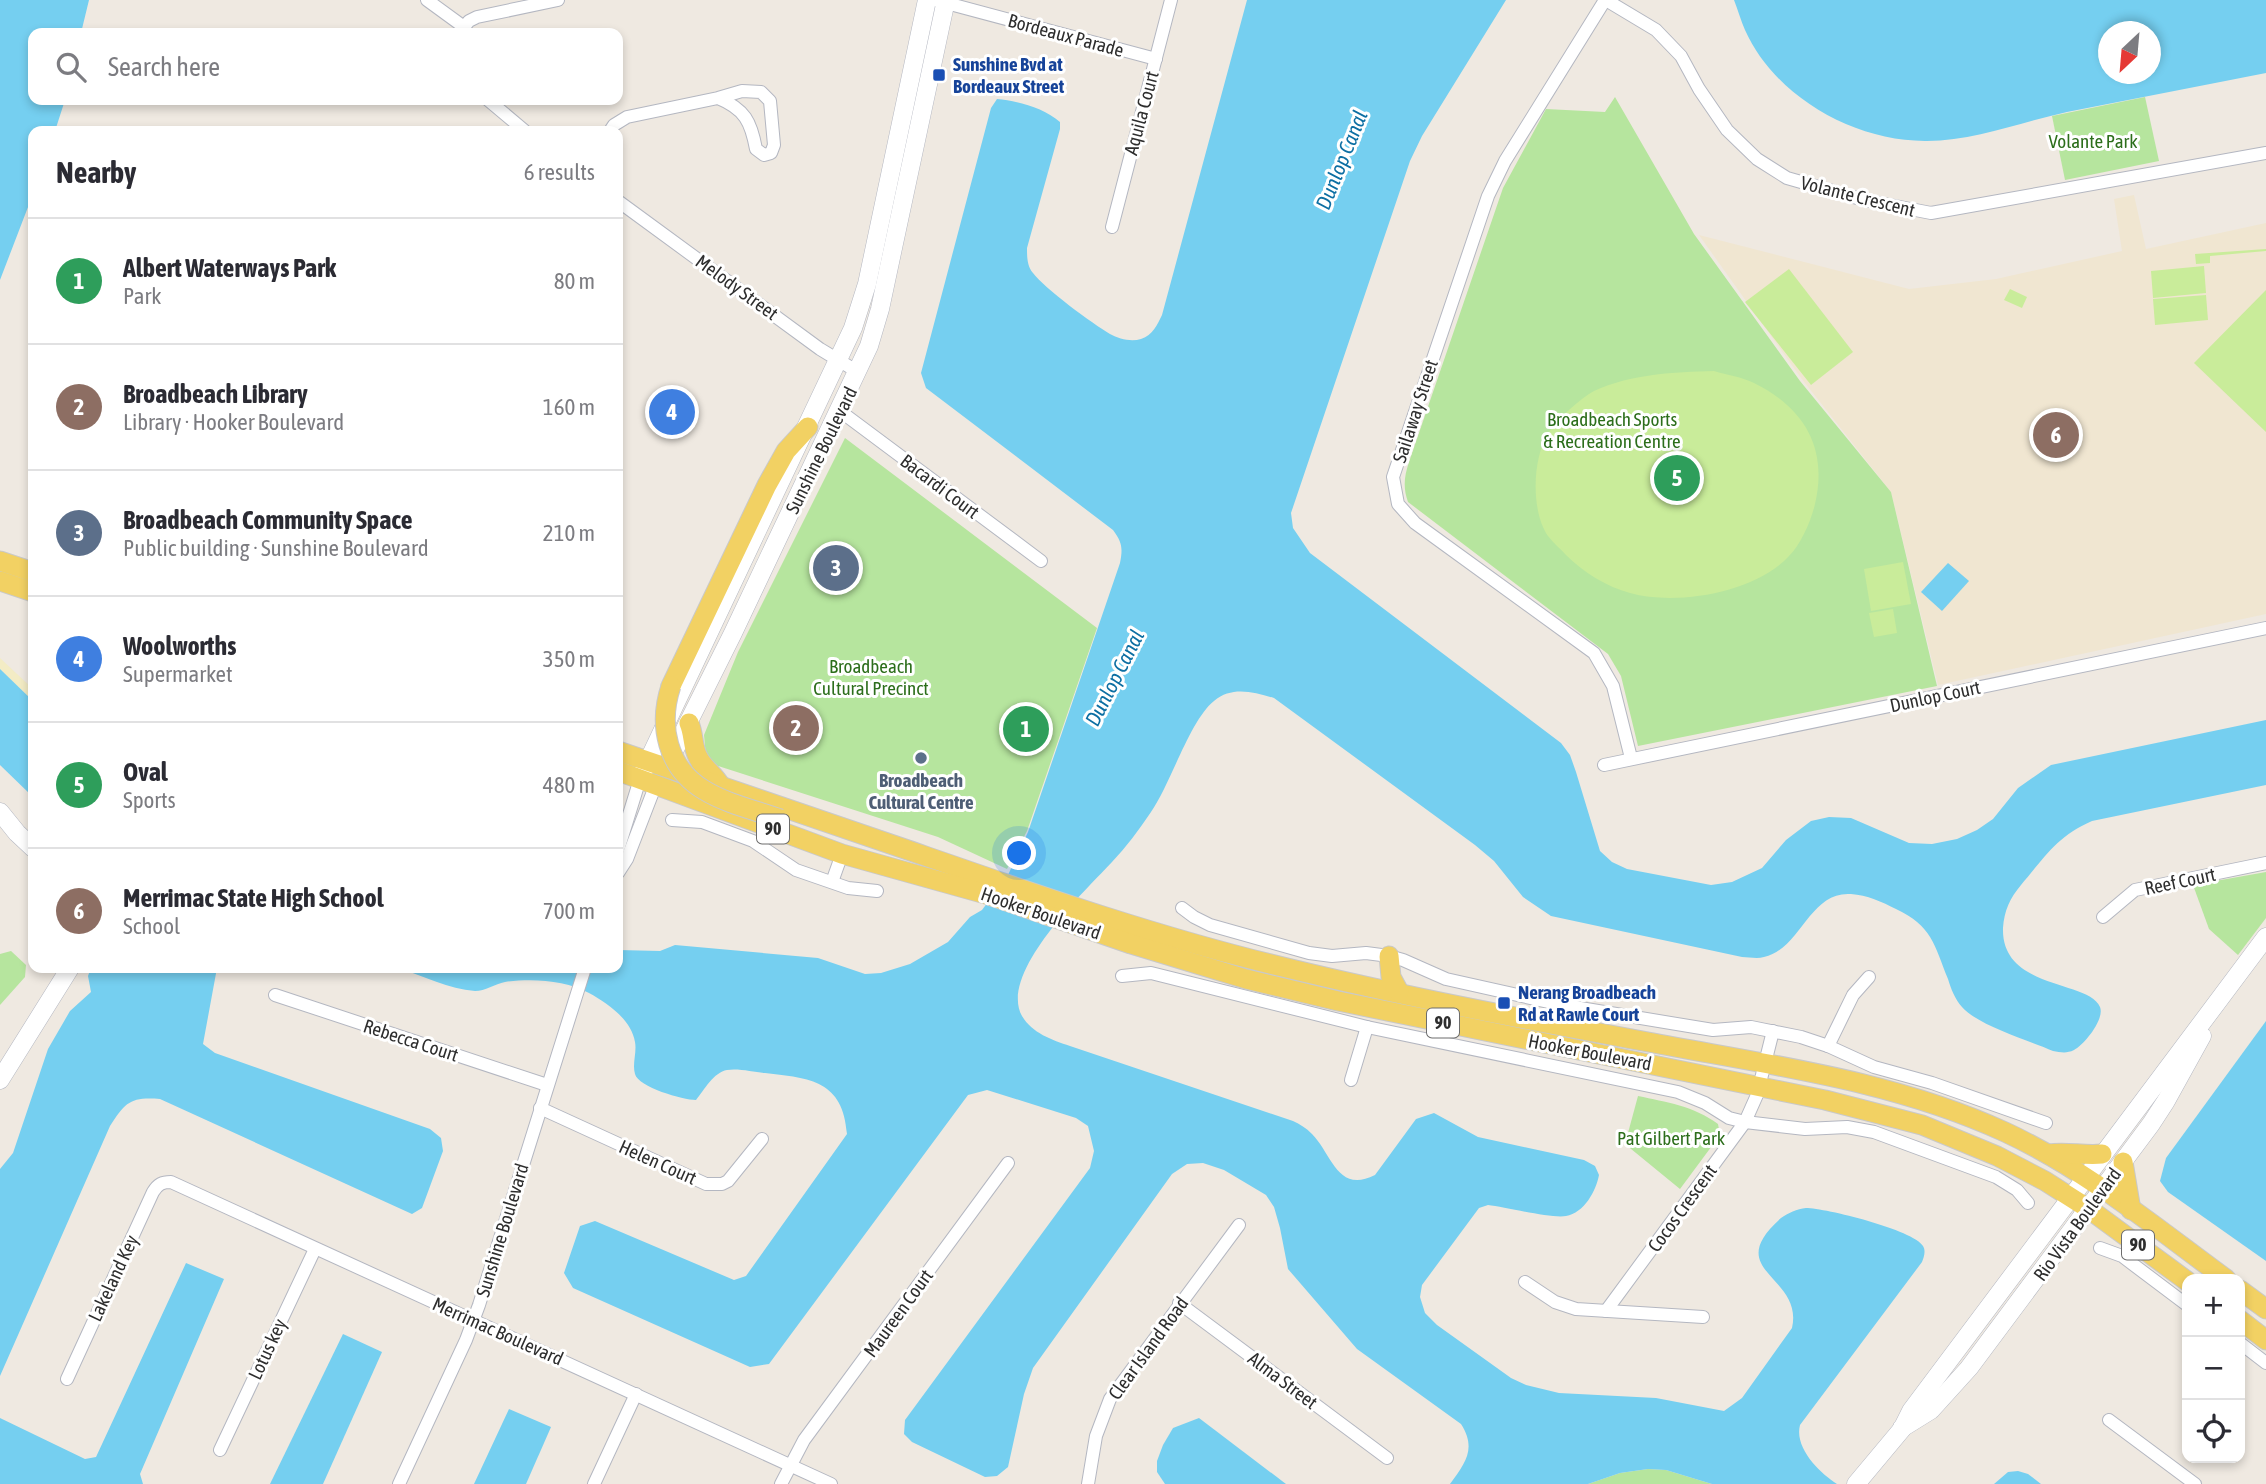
<!DOCTYPE html>
<meta charset="utf-8">
<style>
body{margin:0;font-family:"Asap Condensed",sans-serif;background:#f2f2f3;color:#2b2b33}
.controls{position:absolute;right:21px;bottom:21px;display:grid;overflow:hidden;border-radius:14px;box-shadow:0 4px 10px #0003}
.controls button{width:63px;height:63px;display:grid;place-items:center;padding:0;border:0;border-bottom:2px solid #e1e1e2;background:#fff;color:#2b2b33;font:35px sans-serif}
.compass{position:absolute;left:2098px;top:21px;width:63px;height:63px;border-radius:50%;background:#fff;box-shadow:0 4px 10px #0003;rotate:206deg}
.you{position:absolute;left:1020px;top:854px;width:24px;height:24px;margin:-18px;border:5px solid #fff;border-radius:50%;background:#1a73e8;box-shadow:0 0 0 10px #1a73e833}
.badge{display:grid;place-items:center;width:46px;height:46px;border-radius:50%;background:#4264fb;color:#fff;font-size:23px;font-weight:700}
.pin{position:absolute;translate:-50% -50%;border:4px solid #fff;box-shadow:0 2px 7px #0006}
.list{margin:0;padding:0;list-style:none}
h2{display:flex;justify-content:space-between;align-items:center;height:91px;margin:0;padding:0 28px;font-size:30px}
h2 small{font-size:23px;font-weight:400;color:#7c7c81}
.list li{display:grid;grid-template-columns:46px 1fr auto;gap:21px;align-items:center;box-sizing:border-box;height:126px;padding:0 28px;border-top:2px solid #e1e1e2}
.list b{display:block;font-size:26px;white-space:nowrap}
.list p{margin:0;font-size:23px;white-space:nowrap;color:#7c7c81}
.list em{font-size:23px;font-style:normal;color:#7c7c81}
.icon{flex:none;width:38px;height:38px;fill:none;stroke:currentColor;stroke-width:2;stroke-linecap:round;stroke-linejoin:round}
.map{position:relative;flex:none;width:2266px;height:1484px;overflow:hidden}
.search{position:absolute;background:#fff;box-shadow:0 4px 10px #0003;left:28px;top:28px;width:595px;height:77px;display:flex;align-items:center;gap:18px;box-sizing:border-box;padding:0 24px;border-radius:14px;color:#7c7c81;font-size:26px}
.panel{position:absolute;background:#fff;box-shadow:0 4px 10px #0003;left:28px;top:126px;width:595px;height:847px;border-radius:14px}
.map>svg:first-child{display:block}
.education{fill:#f0e6d1}
.green{fill:#b6e59e}
.sand{fill:#f3ecc5}
.pitch{fill:#c9ec9a}
.water{fill:#75cff0;fill-rule:evenodd}
.lines{fill:none;stroke-linecap:round;stroke-linejoin:round}
.street-casing{stroke:#b4b7c1;stroke-width:14}
.secondary-casing{stroke:#b4b7c1;stroke-width:19}
.primary-casing{stroke:#c9c9c9;stroke-width:21}
.street{stroke:#fff;stroke-width:12}
.secondary{stroke:#fff;stroke-width:18}
.primary{stroke:#f2d163;stroke-width:19}
.primary-bridge-casing{stroke:#c9c9c9;stroke-width:21;stroke-linecap:butt}
.primary-bridge{stroke:#f2d163;stroke-width:19}
.transit-dot{fill:#1a4fb4;stroke:#fff;stroke-width:2.5}
.service-dot{fill:#5c6f8a;stroke:#fff;stroke-width:2.5}
.labels{text-anchor:middle;stroke-width:6;stroke-linejoin:round;paint-order:stroke}
.shield{fill:#fff;stroke:#6d6d6d;stroke-width:2}
.shield-label{font-size:18px;font-weight:bold;fill:#2e2e2e}
.street-label{font-size:19px;fill:#2e2e2e;stroke:#fff}
.transit-label{font-size:19px;font-weight:bold;fill:#164399;stroke:#fff;text-anchor:start}
.park-label{font-size:19px;fill:#2c6e1b;stroke:#fff}
.service-label{font-size:19px;font-weight:bold;fill:#4e5e75;stroke:#fff}
.water-label{font-size:21px;font-style:italic;fill:#0d6fa3;stroke:#fff}
</style>
<div class="map">
<svg width="2266" height="1484" viewBox="0 0 2266 1484">
<rect width="100%" height="100%" fill="#efe9e1"/>
<polygon class="education" points="2134,195 2146,249 2266,223 2266,614 1938,685 1891,492 1801,378 1699,235 1909,289 1996,279 2122,251 2114,199"/>
<g class="green">
<path d="M 1615,97 L 1694,234 L 1800,381 L 1891,492 L 1937,686 L 1638,746 L 1621,676 L 1608,654 L 1408,502 C 1403,488 1404,477 1409,462 L 1503,188 L 1546,109 L 1605,112 Z"/>
<polygon points="2145,97 2159,161 2065,180 2052,116"/>
<polygon points="845,438 1097,628 1027,831 1007,869 938,837 712,764 706,757 704,735 738,652"/>
<polygon points="2266,872 2266,918 2238,955 2209,929 2193,885"/>
<polygon points="11,951 26,965 25,977 0,1005 0,954"/>
<path d="M 1638,1096 C 1666,1102 1694,1106 1718,1124 L 1720,1135 L 1680,1189 L 1625,1144 Z"/>
<polygon points="1648,1469 1666,1470 1712,1484 1588,1484 1620,1473"/>
</g>
<polygon class="sand" points="0,658 33,689 33,701 0,669"/>
<g class="pitch">
<polygon points="2266,249 2266,251 2210,256 2210,263 2196,264 2195,254"/>
<polygon points="2204,266 2206,293 2153,298 2151,271"/>
<polygon points="1789,269 1853,352 1811,385 1745,302"/>
<polygon points="2010,289 2027,297 2022,308 2004,300"/>
<polygon points="2266,290 2266,432 2194,363"/>
<polygon points="2206,295 2208,320 2155,325 2153,299"/>
<path d="M 1714,371 C 1727,375 1742,377 1754,383 C 1805,408 1828,449 1815,504 C 1811,521 1801,544 1789,556 C 1755,593 1676,606 1630,593 C 1607,587 1583,572 1566,555 C 1561,549 1553,543 1548,536 C 1531,512 1532,459 1548,434 C 1555,421 1581,398 1594,391 C 1631,374 1674,372 1714,371 Z"/>
<polygon points="1903,562 1911,604 1871,611 1864,569"/>
<polygon points="1893,609 1897,633 1874,637 1869,613"/>
</g>
<g class="water">
<polygon points="0,0 89,0 81,33 33,33 33,100 65,100 55,131 33,131 33,194 0,280"/>
<path d="M 1247,0 L 1506,0 L 1422,136 L 1410,161 L 1291,513 L 1293,528 L 1310,553 L 1561,743 L 1570,755 L 1576,772 L 1600,851 L 1612,862 L 1627,869 L 1711,885 L 1732,882 L 1762,868 L 1786,840 L 1811,821 L 1829,817 L 1851,818 L 1909,843 L 1932,844 L 1957,839 L 1977,830 L 1993,819 L 2018,788 L 2051,765 L 2266,720 L 2266,785 L 2092,821 C 2057,836 2045,857 2021,885 C 2010,898 2004,911 2003,928 C 2001,990 2089,980 2100,1007 C 2105,1019 2084,1045 2074,1050 C 2066,1054 2060,1052 2053,1051 C 2030,1041 1977,1025 1962,1007 C 1955,999 1951,989 1948,979 C 1934,944 1932,926 1896,909 C 1882,902 1867,895 1851,894 C 1809,891 1801,949 1764,957 C 1757,959 1749,957 1742,957 L 1551,916 L 1523,897 L 1494,861 L 1475,845 L 1274,698 C 1253,692 1232,686 1214,701 C 1190,720 1171,783 1151,812 C 1139,830 1126,847 1112,862 C 1085,891 998,973 1022,1016 C 1032,1033 1052,1040 1070,1046 L 1293,1121 C 1300,1124 1306,1128 1312,1134 C 1332,1154 1337,1194 1375,1175 L 1416,1119 L 1434,1113 L 1478,1137 L 1584,1160 L 1595,1166 L 1599,1175 C 1596,1191 1584,1213 1566,1216 C 1553,1219 1505,1207 1488,1205 L 1479,1208 L 1422,1285 L 1420,1297 L 1425,1313 L 1437,1325 L 1511,1378 L 1526,1385 L 1559,1393 L 1656,1398 L 1724,1411 L 1742,1398 L 1792,1328 C 1804,1275 1720,1272 1781,1218 C 1788,1213 1797,1209 1806,1208 C 1825,1208 1914,1230 1923,1246 C 1926,1251 1924,1257 1922,1262 L 1800,1425 C 1794,1448 1820,1473 1837,1484 L 1712,1484 L 1666,1470 L 1648,1469 L 1620,1473 L 1588,1484 L 1450,1484 C 1465,1463 1477,1449 1461,1424 L 1357,1349 L 1288,1269 L 1280,1228 L 1274,1207 L 1266,1195 L 1224,1170 L 1203,1163 L 1187,1164 L 1172,1174 L 1033,1368 L 1024,1394 L 1008,1467 L 997,1476 L 985,1477 L 912,1442 L 904,1434 L 905,1420 L 1090,1168 L 1094,1151 L 1088,1126 L 1076,1118 L 987,1090 L 968,1095 L 769,1364 L 750,1367 L 573,1288 L 564,1273 L 580,1226 L 595,1221 L 734,1280 L 746,1276 L 847,1134 C 843,1081 811,1078 765,1073 C 754,1072 738,1068 727,1070 C 714,1072 704,1090 696,1100 C 683,1100 638,1087 635,1074 C 632,1064 637,1052 635,1042 C 631,1019 607,1003 589,993 C 566,980 531,978 505,982 C 495,984 485,991 475,991 C 449,989 423,976 399,968 L 618,968 L 618,950 L 660,951 L 675,945 L 818,958 L 865,974 L 881,973 L 910,964 L 948,942 L 970,917 L 982,910 L 1008,875 L 1028,832 L 1120,563 C 1123,548 1122,542 1113,530 L 926,388 L 921,373 L 991,108 L 997,99 C 1018,101 1044,108 1060,122 L 1060,129 L 1027,248 C 1027,257 1027,266 1033,273 C 1044,288 1093,324 1110,334 C 1119,339 1131,342 1141,339 C 1153,335 1157,325 1162,315 Z"/>
<path d="M 1734,0 L 2266,0 L 2266,73 C 2200,86 2133,99 2067,112 C 2021,122 1974,141 1927,141 C 1855,142 1775,97 1745,30 C 1741,21 1738,10 1734,0 ZM 2108,32 L 2150,32 L 2150,74 L 2108,74 Z"/>
<polygon points="1948,563 1969,581 1942,611 1921,592"/>
<polygon points="0,669 33,701 33,797 0,765"/>
<path d="M 91,968 L 217,968 L 203,1044 L 215,1053 L 430,1129 L 441,1138 L 443,1151 L 422,1208 L 412,1214 L 160,1099 C 130,1097 126,1102 110,1126 L 0,1376 L 0,1169 L 13,1153 L 48,1049 L 70,1011 L 91,992 L 88,976 Z"/>
<polygon points="2266,1021 2266,1261 2168,1192 2160,1181 2166,1158"/>
<polygon points="186,1263 224,1279 140,1474 143,1484 0,1484 0,1418 85,1459 96,1457"/>
<polygon points="343,1334 382,1352 323,1484 270,1484"/>
<polygon points="509,1409 551,1427 526,1484 474,1484"/>
<polygon points="1199,1418 1286,1484 1165,1484 1157,1472 1157,1461 1163,1445 1173,1428"/>
<polygon points="2018,1471 2028,1474 2041,1484 1994,1484 2008,1472"/>
</g>
<g class="lines">
<g class="street-casing">
<g id="street">
<polyline points="427,0 464,27 467,33"/>
<polyline points="935,0 1156,59"/>
<polyline points="1605,0 1505,161 1488,196 1393,477 1398,504 1415,523 1594,653 1613,686 1631,758"/>
<polyline points="1606,0 1656,30 1681,56 1699,89 1727,130 1757,159 1787,178 1864,200 1931,213 2266,153"/>
<polyline points="464,27 469,21 477,17 558,0"/>
<polyline points="488,100 525,131"/>
<path d="M 610,131 L 614,125 L 627,117 L 718,98 L 742,91 L 761,92 L 770,101 L 774,145 L 771,153 L 764,155 L 756,149 C 751,122 745,109 718,98"/>
<polyline points="618,201 820,349 858,372"/>
<polyline points="1112,227 1171,0"/>
<polyline points="840,411 1041,561"/>
<polyline points="1604,765 2266,628"/>
<polyline points="672,820 702,822 753,841 796,870 848,888 877,891"/>
<polyline points="618,850 640,779"/>
<polyline points="618,873 627,859 656,784"/>
<polyline points="832,882 842,854"/>
<polyline points="1182,908 1194,917 1210,925 1309,953 1332,956 1366,953 1389,956 1403,960 1446,979 1562,1005 1713,1030 1751,1027 1801,1037 1828,1046 1874,1067 1932,1083 2046,1123"/>
<polyline points="2103,917 2135,890 2266,863"/>
<polyline points="1122,976 1151,973 1367,1027 1678,1092 1705,1103 1729,1118 1745,1122 1805,1129 1847,1127 1874,1132 1996,1177 2017,1190 2028,1203"/>
<polyline points="275,995 547,1085"/>
<polyline points="1828,1046 1853,995 1869,977"/>
<polyline points="1351,1080 1367,1027"/>
<polyline points="540,1108 706,1184 722,1184 728,1181 762,1139"/>
<polyline points="2100,1248 2122,1256 2187,1305"/>
<polyline points="1525,1282 1555,1302 1576,1309 1703,1317"/>
<polyline points="1179,1303 1387,1458"/>
<polyline points="1606,1311 1745,1122 1757,1095 1773,1031"/>
<polyline points="2240,1343 2266,1363"/>
<path d="M 67,1379 L 153,1192 C 158,1184 162,1182 171,1182 L 831,1484"/>
<polyline points="2109,1420 2195,1484"/>
<polyline points="220,1450 315,1249"/>
<polyline points="399,1484 466,1340 479,1305 585,968"/>
<polyline points="594,1484 636,1394"/>
<polyline points="781,1484 804,1440 1008,1163"/>
<polyline points="1088,1484 1096,1436 1110,1399 1239,1225"/>
</g>
</g>
<g class="secondary-casing">
<g id="secondary">
<polyline points="668,763 733,633 869,346 880,309 946,0"/>
<polyline points="643,772 853,328 867,284 927,0"/>
<polyline points="0,812 17,833 33,848"/>
<polyline points="0,1080 70,968"/>
<polyline points="1902,1428 1931,1410 1969,1368 2151,1124 2166,1101 2202,1036"/>
<polyline points="1856,1484 1902,1429 1911,1411 2266,937"/>
</g>
</g>
<g class="primary-casing">
<g id="primary">
<polyline points="0,561 33,572"/>
<polyline points="0,581 33,592"/>
<polyline points="671,686 767,485 786,451 808,427"/>
<path d="M 689,723 C 694,734 692,746 698,757 C 703,768 714,774 720,785"/>
<path d="M 618,751 C 712,784 808,815 902,848 C 1029,892 1156,937 1287,968 C 1406,997 1528,1020 1648,1042 C 1769,1065 1892,1080 2005,1132 C 2085,1169 2155,1227 2226,1279"/>
<polyline points="618,771 842,854 989,895 1131,944 1246,979 1338,1001 1825,1100 1922,1125 1997,1156 2045,1181 2089,1209 2187,1281"/>
<polyline points="1389,956 1391,977 1399,992"/>
<path d="M 2048,1154 C 2067,1151 2083,1156 2102,1154"/>
<polyline points="2123,1162 2131,1210"/>
<polyline points="2240,1290 2266,1309"/>
<polyline points="2240,1320 2266,1340"/>
</g>
</g>
<use href="#street" class="street"/>
<use href="#secondary" class="secondary"/>
<use href="#primary" class="primary"/>
<g class="primary-bridge-casing">
<path id="primary-bridge" d="M 671,686 C 658,725 667,768 704,790 C 727,804 755,810 780,819"/>
</g>
<use href="#primary-bridge" class="primary-bridge"/>
</g>
<g class="transit-dot">
<rect x="932" y="68" width="14" height="14" rx="3.5"/>
<rect x="1497" y="996" width="14" height="14" rx="3.5"/>
</g>
<circle class="service-dot" cx="921" cy="758" r="7"/>
<g class="labels">
<g class="shield">
<rect x="757" y="814.5" width="32" height="29" rx="5"/>
<rect x="1427" y="1008.5" width="32" height="29" rx="5"/>
<rect x="2122" y="1230.5" width="32" height="29" rx="5"/>
</g>
<g class="shield-label">
<text x="773" y="835">90</text>
<text x="1443" y="1029">90</text>
<text x="2138" y="1251">90</text>
</g>
<g class="street-label">
<text transform="translate(1066 35) rotate(15)" y="7">Bordeaux Parade</text>
<text transform="translate(1141 113) rotate(-75)" y="7">Aquila Court</text>
<text transform="translate(1858 196) rotate(14)" y="7">Volante Crescent</text>
<text transform="translate(737 287) rotate(36)" y="7">Melody Street</text>
<text transform="translate(1415 411) rotate(-72)" y="7">Sailaway Street</text>
<text transform="translate(821 450) rotate(-64)" y="7">Sunshine Boulevard</text>
<text transform="translate(940 486) rotate(37)" y="7">Bacardi Court</text>
<text transform="translate(1935 696) rotate(-12)" y="7">Dunlop Court</text>
<text transform="translate(2180 881) rotate(-12)" y="7">Reef Court</text>
<text transform="translate(1041 913) rotate(19)" y="7">Hooker Boulevard</text>
<text transform="translate(411 1040) rotate(18)" y="7">Rebecca Court</text>
<text transform="translate(1590 1052) rotate(11)" y="7">Hooker Boulevard</text>
<text transform="translate(658 1162) rotate(24)" y="7">Helen Court</text>
<text transform="translate(1682 1208) rotate(-54)" y="7">Cocos Crescent</text>
<text transform="translate(2077 1224) rotate(-54)" y="7">Rio Vista Boulevard</text>
<text transform="translate(502 1230) rotate(-73)" y="7">Sunshine Boulevard</text>
<text transform="translate(113 1278) rotate(-65)" y="7">Lakeland Key</text>
<text transform="translate(898 1313) rotate(-54)" y="7">Maureen Court</text>
<text transform="translate(498 1331) rotate(24)" y="7">Merrimac Boulevard</text>
<text transform="translate(1148 1348) rotate(-54)" y="7">Clear Island Road</text>
<text transform="translate(267 1349) rotate(-65)" y="7">Lotus key</text>
<text transform="translate(1283 1380) rotate(37)" y="7">Alma Street</text>
</g>
<g class="transit-label">
<text x="953" y="71">Sunshine Bvd at<tspan x="953" dy="22">Bordeaux Street</tspan></text>
<text x="1518" y="999">Nerang Broadbeach<tspan x="1518" dy="22">Rd at Rawle Court</tspan></text>
</g>
<g class="park-label">
<text x="2093" y="148">Volante Park</text>
<text x="1612" y="426">Broadbeach Sports<tspan x="1612" dy="22">&amp; Recreation Centre</tspan></text>
<text x="871" y="673">Broadbeach<tspan x="871" dy="22">Cultural Precinct</tspan></text>
<text x="1671" y="1145">Pat Gilbert Park</text>
</g>
<g class="service-label">
<text x="921" y="787">Broadbeach<tspan x="921" dy="22">Cultural Centre</tspan></text>
</g>
<g class="water-label">
<text transform="translate(1342 160) rotate(-68)" y="7">Dunlop Canal</text>
<text transform="translate(1115 678) rotate(-63)" y="7">Dunlop Canal</text>
</g>
</g>
</svg>
<div class="controls">
<button>+</button>
<button>−</button>
<button><svg class="icon" aria-label="locate" viewBox="0 0 24 24"><circle cx="12" cy="12" r="6"/><path d="M12 2v4M12 18v4M2 12h4M18 12h4"/></svg></button>
</div>
<svg class="compass" viewBox="-18 -18 36 36"><path d="M0-13l5 13h-10z" fill="#e53935"/><path d="M0 13l5-13h-10z" fill="#7c7c81"/></svg>
<div class="you"></div>
<div class="pin badge" style="left:1026px;top:729px;background:#2e9e5b">1</div>
<div class="pin badge" style="left:796px;top:728px;background:#8d6e63">2</div>
<div class="pin badge" style="left:836px;top:568px;background:#5c6f8a">3</div>
<div class="pin badge" style="left:672px;top:412px;background:#3f7fe0">4</div>
<div class="pin badge" style="left:1677px;top:478px;background:#2e9e5b">5</div>
<div class="pin badge" style="left:2056px;top:435px;background:#8d6e63">6</div>
<div class="search"><svg class="icon" aria-label="search" viewBox="0 0 24 24"><circle cx="10" cy="10" r="6"/><path d="M15 15l6 6"/></svg>Search here</div>
<section class="panel">
<h2>Nearby<small>6 results</small></h2>
<ul class="list">
<li><span class="badge" style="background:#2e9e5b">1</span><div><b>Albert Waterways Park</b><p>Park</p></div><em>80 m</em></li>
<li><span class="badge" style="background:#8d6e63">2</span><div><b>Broadbeach Library</b><p>Library · Hooker Boulevard</p></div><em>160 m</em></li>
<li><span class="badge" style="background:#5c6f8a">3</span><div><b>Broadbeach Community Space</b><p>Public building · Sunshine Boulevard</p></div><em>210 m</em></li>
<li><span class="badge" style="background:#3f7fe0">4</span><div><b>Woolworths</b><p>Supermarket</p></div><em>350 m</em></li>
<li><span class="badge" style="background:#2e9e5b">5</span><div><b>Oval</b><p>Sports</p></div><em>480 m</em></li>
<li><span class="badge" style="background:#8d6e63">6</span><div><b>Merrimac State High School</b><p>School</p></div><em>700 m</em></li>
</ul>
</section>
</div>
